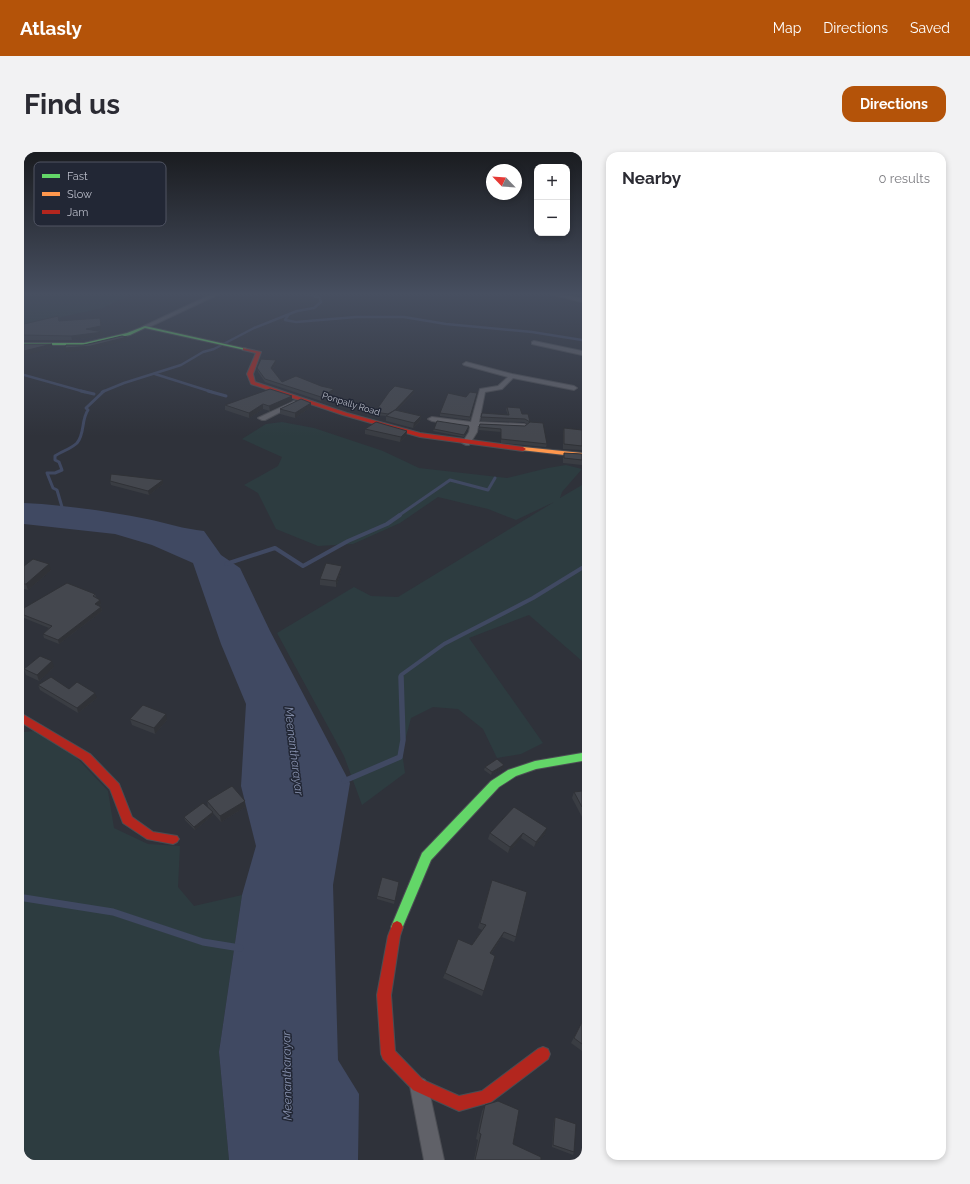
<!DOCTYPE html>
<meta charset="utf-8">
<style>
body{margin:0;font-family:Raleway,sans-serif;background:#f2f2f3;color:#2b2b33}
.controls{position:absolute;right:12px;top:12px;display:grid;overflow:hidden;border-radius:8px;box-shadow:0 2px 6px #0003}
.controls button{width:36px;height:36px;display:grid;place-items:center;padding:0;border:0;border-bottom:1px solid #e1e1e2;background:#fff;color:#2b2b33;font:20px sans-serif}
.compass{position:absolute;left:462px;top:12px;width:36px;height:36px;border-radius:50%;background:#fff;box-shadow:0 2px 6px #0003;rotate:295deg}
.list{margin:0;padding:0;list-style:none}
h2{display:flex;justify-content:space-between;align-items:center;height:52px;margin:0;padding:0 16px;font-size:17px}
h2 small{font-size:13px;font-weight:400;color:#7c7c81}
.map{position:relative;flex:none;width:558px;height:1008px;overflow:hidden;border-radius:12px}
header{display:flex;align-items:center;gap:24px;box-sizing:border-box;height:56px;padding:0 20px;background:#b45309;color:#fff}
header strong{font-size:19px}
nav{display:flex;gap:22px;margin-inline-start:auto;font-size:14px}
.intro{display:flex;align-items:center;justify-content:space-between;box-sizing:border-box;height:96px;padding:0 24px}
h1{margin:0;font-size:28px}
.button{padding:10px 18px;border-radius:12px;background:#b45309;color:#fff;font-size:14px;font-weight:700}
main{display:flex;gap:24px;padding:0 24px}
aside{flex:1;background:#fff;border-radius:12px;box-shadow:0 2px 6px #0003}
.map>svg:first-child{display:block}
.green{fill:#2d3c40}
.water{fill:#404962}
.lines{fill:none;stroke-linecap:round;stroke-linejoin:round}
.stream-far4{stroke:#404962;stroke-width:2.5}
.stream-far3{stroke:#404962;stroke-width:3}
.stream-far2{stroke:#404962;stroke-width:4}
.stream-far1{stroke:#404962;stroke-width:5.5}
.stream{stroke:#404962;stroke-width:7}
.street-casing{stroke:#4b4d53;stroke-width:2}
.fast-casing{stroke:#4b4d53;stroke-width:2}
.slow-casing{stroke:#4b4d53;stroke-width:2}
.jam-casing{stroke:#4b4d53;stroke-width:2}
.street{fill:#606168;fill-rule:evenodd}
.fast{fill:#63d668;fill-rule:evenodd}
.slow{fill:#ff974d;fill-rule:evenodd}
.jam{fill:#b3261e;fill-rule:evenodd}
.wall{fill:#3a3d43}
.shaded-wall{fill:#303237}
.building{fill:#44474e;stroke:#303237}
.labels{text-anchor:middle;stroke-width:3;stroke-linejoin:round;paint-order:stroke}
.far-street-label{font-size:9px;fill:#bbbeca;stroke:#222735}
.water-label{font-size:12px;font-style:italic;fill:#8690ad;stroke:#222735}
.key{fill:#222735;stroke:#505462;stroke-width:1}
.key-label{font-size:11px;fill:#bbbeca}
</style>
<header>
<strong>Atlasly</strong>
<nav><a>Map</a><a>Directions</a><a>Saved</a></nav>
</header>
<div class="intro"><h1>Find us</h1><a class="button">Directions</a></div>
<main>
<div class="map">
<svg width="558" height="1008" viewBox="0 0 558 1008">
<rect width="100%" height="100%" fill="#2f323a"/>
<g class="green">
<polygon points="0,143 106,143 79,156 0,173"/>
<polygon points="258,270 290,276 359,299 395,316 483,326 524,316 542,313 558,317 538,340 536,346 558,333 558,509 505,463 445,486 519,591 497,602 473,606 459,577 434,557 409,555 387,566 378,600 381,621 338,653 320,604 253,481 330,435 347,444 374,445 530,350 492,368 464,357 414,345 376,371 329,392 294,394 252,377 234,341 220,333 254,314 258,305 218,287 242,272"/>
<polygon points="10,579 49,602 84,639 90,676 124,692 156,694 154,735 170,754 218,743 195,900 205,1008 0,1008 0,580"/>
</g>
<path class="water" d="M 0,351 C 42,353 82,359 123,367 C 142,371 160,377 180,379 L 197,403 L 216,416 L 246,479 L 326,631 L 309,733 L 314,908 L 335,942 L 334,1008 L 205,1008 L 195,900 L 218,743 L 232,694 L 217,634 L 222,552 L 197,492 L 169,411 L 128,393 L 91,382 L 0,372 Z"/>
<g class="lines">
<g class="stream-far4">
<polyline points="265,162 261,168 272,170 332,165 380,165 422,172 508,180 558,188"/>
<polyline points="131,222 188,240"/>
<polyline points="0,223 61,240"/>
<polyline points="78,240 100,231 157,213 179,200 190,197 230,176 273,159 290,156 297,150 295,145 284,143"/>
</g>
<g class="stream-far3">
<polyline points="57,239 70,242"/>
<polyline points="184,239 202,244"/>
<path d="M 38,355 L 33,338 L 29,336 L 23,321 L 31,321 L 38,318 L 35,310 L 31,308 L 31,304 C 38,299 47,297 53,291 C 61,282 57,268 64,258 L 62,256 L 80,239"/>
<polyline points="374,364 426,328 464,338 471,326"/>
</g>
<g class="stream-far2">
<polyline points="202,412 251,396 279,414 324,389 363,372 376,363"/>
<polyline points="377,526 377,523 420,492 509,446 558,416"/>
</g>
<polyline class="stream-far1" points="320,629 376,605 379,588 377,525"/>
<polyline class="stream" points="0,746 89,760 179,790 216,796"/>
<g class="street-casing">
<g id="street">
<polygon points="186,143 193,143 123,176 118,175"/>
<polygon points="529,143 540,143 558,146 558,150"/>
<polygon points="510,189 558,199 558,203 508,192 508,190"/>
<polygon points="442,210 488,222 550,234 553,236 550,238 489,226 478,237 461,240 455,270 500,272 504,274 500,276 454,274 453,280 445,293 442,293 438,291 445,280 446,275 408,269 404,267 408,265 447,270 456,237 474,234 484,225 440,213 439,212"/>
<polygon points="270,249 272,250 272,252 241,268 238,268 234,266"/>
<polygon points="395,925 401,928 404,934 420,1008 400,1008 386,934 389,928"/>
</g>
</g>
<g class="fast-casing">
<g id="fast">
<polygon points="121,174 223,197 221,198 121,176 106,183 60,193 0,193 0,191 60,191 103,181"/>
<polygon points="558,601 558,609 512,617 492,624 475,635 407,708 377,779 373,781 369,779 367,775 398,701 467,629 484,618 511,609"/>
</g>
</g>
<g class="slow-casing">
<polygon id="slow" points="499,295 558,301 558,305 497,298 496,297"/>
</g>
<g class="jam-casing">
<g id="jam">
<polygon points="219,196 237,200 229,222 231,230 323,261 396,281 499,295 502,297 499,299 396,285 319,263 227,232 223,222 232,201 219,198"/>
<polygon points="0,563 66,602 95,632 108,665 129,680 153,684 155,687 153,690 149,692 123,687 99,671 86,637 58,608 0,572"/>
<polygon points="373,769 377,771 379,775 376,784 367,843 371,899 399,928 435,944 458,939 514,897 519,895 524,897 526,902 524,907 467,950 435,959 389,938 359,907 357,902 353,843 364,784 369,771"/>
</g>
</g>
<use href="#street" class="street"/>
<use href="#fast" class="fast"/>
<use href="#slow" class="slow"/>
<use href="#jam" class="jam"/>
</g>
<g class="wall">
<polygon points="550,143 558,143 558,144"/>
<polygon points="35,169 77,178 74,179 79,180 79,184 48,188 0,188 0,172"/>
<polygon points="252,212 248,218 258,230 310,240 297,249 241,230 234,220 233,216"/>
<polygon points="390,238 390,241 373,258 397,264 396,269 389,276 362,269 362,264 351,263 351,260"/>
<polygon points="442,245 452,245 446,268 416,264 416,261"/>
<polygon points="268,249 246,259 239,257 225,266 201,258 201,253"/>
<polygon points="287,251 287,255 271,266 256,262 256,257"/>
<polygon points="483,255 498,262 506,270 523,292 522,295 477,291 477,280 455,278 456,272 501,274 503,272 500,270 457,269 458,261 484,263 482,258"/>
<polygon points="445,274 444,276 440,285 409,279 410,277"/>
<polygon points="540,276 558,278 558,298 539,297 539,281"/>
<polygon points="341,277 383,279 382,284 376,290 341,282"/>
<polygon points="540,301 558,302 558,313 539,311 539,306"/>
<polygon points="139,328 139,332 125,343 87,333 86,329"/>
<polygon points="0,414 27,418 4,438 0,437"/>
<polygon points="318,414 317,419 312,435 296,433 296,427"/>
<polygon points="71,442 72,445 77,452 74,454 77,455 78,459 35,492 20,486 19,482 25,476 0,466 0,456"/>
<polygon points="30,515 15,529 2,523 0,517"/>
<polygon points="14,533 45,537 73,546 54,561 16,538"/>
<polygon points="106,567 143,568 131,582 108,573"/>
<polygon points="461,615 479,616 467,623 460,618"/>
<polygon points="558,639 558,665 548,646 550,640"/>
<polygon points="183,649 221,655 197,670 189,661 189,663 171,678 161,668 160,665 188,660 184,655"/>
<polygon points="490,655 521,682 510,695 497,686 484,701 464,687 466,681"/>
<polygon points="468,728 492,785 490,790 478,785 467,802 471,804 458,844 419,826 421,821 448,793 458,778 454,776"/>
<polygon points="375,730 370,752 353,747 353,744"/>
<polygon points="558,870 558,899 547,891"/>
<polygon points="461,953 489,992 517,1008 450,1008 454,988 452,987 458,959"/>
<polygon points="531,965 550,1000 549,1003 528,995 530,967"/>
</g>
<g class="shaded-wall">
<polygon points="76,166 77,178 63,181 62,177"/>
<polygon points="79,180 79,184 48,188 47,184"/>
<polygon points="103,185 103,188 68,197 42,200 41,196"/>
<polygon points="28,192 29,196 0,204 0,199"/>
<polygon points="252,208 252,212 247,219 247,216"/>
<polygon points="310,237 310,240 297,249 297,245"/>
<polygon points="390,238 390,241 366,265 366,263"/>
<polygon points="268,244 268,249 246,259 245,254"/>
<polygon points="287,251 287,255 271,266 271,261"/>
<polygon points="239,252 239,257 225,266 225,261"/>
<polygon points="397,264 396,269 389,276 390,271"/>
<polygon points="383,279 382,284 376,290 377,285"/>
<polygon points="139,328 139,332 125,343 124,339"/>
<polygon points="25,412 27,418 4,438 2,432"/>
<polygon points="318,414 317,419 312,435 312,429"/>
<polygon points="76,448 77,452 72,455 71,452"/>
<polygon points="77,455 78,459 35,492 34,488"/>
<polygon points="28,509 30,515 15,529 13,523"/>
<polygon points="71,541 73,546 54,561 53,556"/>
<polygon points="142,562 143,568 131,582 130,576"/>
<polygon points="480,613 479,616 467,623 468,620"/>
<polygon points="221,649 221,655 197,670 196,664"/>
<polygon points="189,660 189,663 171,678 170,675"/>
<polygon points="523,676 521,682 510,695 512,690"/>
<polygon points="499,681 497,686 484,701 486,695"/>
<polygon points="480,780 478,785 464,806 466,801"/>
</g>
<g class="building">
<polygon points="34,164 35,169 76,166 77,174 62,177 79,180 47,184 0,183 0,172"/>
<polygon points="98,184 103,185 67,194 41,196 42,193 60,193"/>
<polygon points="0,192 28,192 0,199"/>
<polygon points="237,207 252,208 247,216 258,230 272,224 297,234 310,237 297,245 241,227 233,216"/>
<polygon points="371,234 390,238 371,258 364,262 351,260 365,240"/>
<polygon points="246,237 268,244 245,254 239,252 225,261 201,253"/>
<polygon points="446,240 453,241 446,265 416,261 424,241 442,245"/>
<polygon points="277,247 287,251 271,261 256,257"/>
<polygon points="483,255 496,256 498,262 504,262 506,270 519,271 523,292 477,287 477,277 455,275 456,272 501,274 506,270 501,267 457,265 458,261 485,263"/>
<polygon points="371,258 397,264 390,271 362,264"/>
<polygon points="413,269 445,274 440,283 410,277"/>
<polygon points="352,270 383,279 377,285 341,277"/>
<polygon points="540,276 558,278 558,294 540,292"/>
<polygon points="540,301 558,302 558,308 540,306"/>
<polygon points="87,322 139,328 124,339 86,329"/>
<polygon points="9,407 25,412 2,432 0,432 0,414"/>
<polygon points="302,411 318,414 312,429 296,427"/>
<polygon points="43,431 71,442 69,444 76,448 71,452 77,455 34,488 19,482 28,474 0,463 0,456"/>
<polygon points="16,504 28,509 13,523 0,517"/>
<polygon points="27,525 45,537 53,530 71,541 53,556 14,533"/>
<polygon points="119,553 142,562 130,576 106,567"/>
<polygon points="473,607 480,613 468,620 461,615"/>
<polygon points="208,634 221,649 196,664 183,649"/>
<polygon points="558,639 558,655 550,640"/>
<polygon points="179,651 189,660 170,675 160,665"/>
<polygon points="490,655 523,676 512,690 499,681 486,695 466,681"/>
<polygon points="358,725 375,730 371,749 353,744"/>
<polygon points="468,728 503,740 492,785 480,780 466,801 471,804 460,839 421,821 434,787 448,793 462,773 456,771"/>
<polygon points="558,870 558,892 550,886"/>
<polygon points="474,949 495,958 489,992 517,1005 517,1008 451,1008 457,982 455,981 461,953"/>
<polygon points="531,965 552,972 550,1000 529,993"/>
</g>
<linearGradient id="sky" x2="0" y2="1"><stop stop-color="#1a1c20"/><stop offset="0.5" stop-color="#474f60"/><stop offset="1" stop-color="#474f60" stop-opacity="0"/></linearGradient>
<rect width="558" height="284" fill="url(#sky)"/>
<g class="labels">
<g class="far-street-label">
<text transform="translate(327 252) rotate(17)" y="3">Ponpally Road</text>
</g>
<g class="water-label">
<text transform="translate(270 599) rotate(83)" y="4">Meenantharayar</text>
<text transform="translate(263 924) rotate(-91)" y="4">Meenantharayar</text>
</g>
</g>
<rect x="10" y="10" width="132" height="64" rx="6" class="key"/>
<rect x="18" y="22" width="18" height="4" fill="#63d668"/>
<rect x="18" y="40" width="18" height="4" fill="#ff974d"/>
<rect x="18" y="58" width="18" height="4" fill="#b3261e"/>
<g class="key-label">
<text x="43" y="28">Fast</text>
<text x="43" y="46">Slow</text>
<text x="43" y="64">Jam</text>
</g>
</svg>
<div class="controls">
<button>+</button>
<button>−</button>
</div>
<svg class="compass" viewBox="-18 -18 36 36"><path d="M0-13l5 13h-10z" fill="#e53935"/><path d="M0 13l5-13h-10z" fill="#7c7c81"/></svg>
</div>
<aside>
<h2>Nearby<small>0 results</small></h2>
<ul class="list">
</ul>
</aside>
</main>
